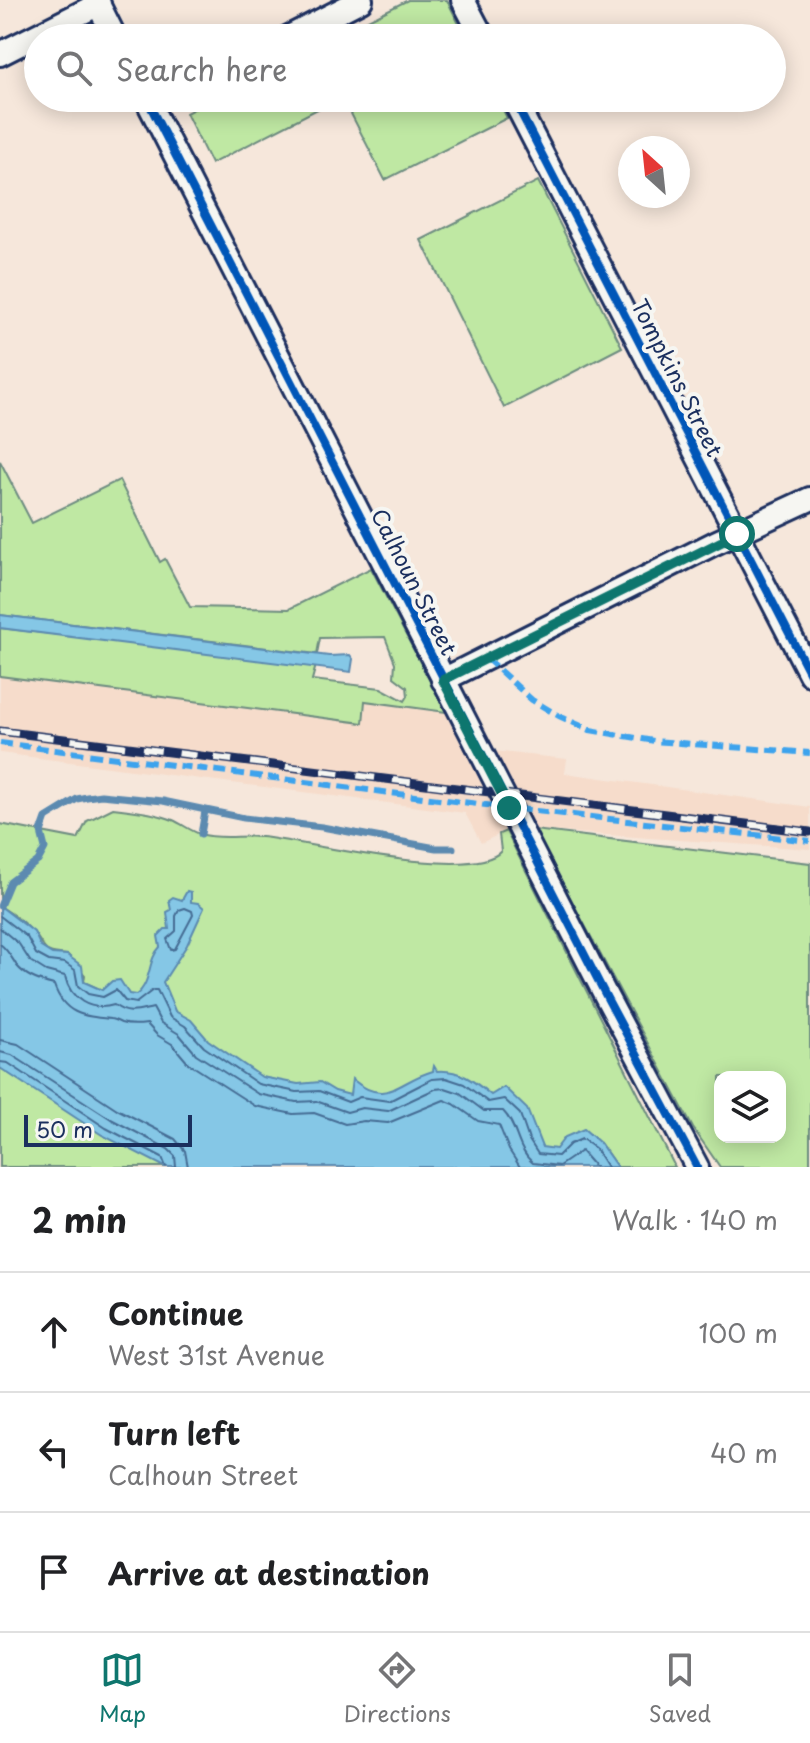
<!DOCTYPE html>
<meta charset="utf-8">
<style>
body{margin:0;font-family:"Playpen Sans",sans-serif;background:#f2f2f2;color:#202124}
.controls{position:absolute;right:24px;bottom:24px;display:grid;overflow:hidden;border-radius:16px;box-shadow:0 4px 20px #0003}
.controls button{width:72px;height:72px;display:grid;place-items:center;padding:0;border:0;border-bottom:2px solid #e0e0e0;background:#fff;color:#202124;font:40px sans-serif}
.compass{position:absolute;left:618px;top:136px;width:72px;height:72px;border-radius:50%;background:#fff;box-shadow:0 4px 20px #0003;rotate:333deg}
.scale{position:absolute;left:24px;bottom:20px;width:168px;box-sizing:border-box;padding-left:8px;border:4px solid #1b2f5e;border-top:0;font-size:22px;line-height:28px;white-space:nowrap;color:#1b2f5e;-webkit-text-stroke:6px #f6f6f2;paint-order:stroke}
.stop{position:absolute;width:24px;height:24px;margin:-18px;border:6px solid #0f766e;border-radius:50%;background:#fff}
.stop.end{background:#0f766e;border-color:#fff;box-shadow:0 2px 8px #0008}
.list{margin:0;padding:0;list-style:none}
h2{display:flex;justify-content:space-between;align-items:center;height:104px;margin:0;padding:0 32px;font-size:34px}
h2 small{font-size:26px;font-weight:400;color:#757577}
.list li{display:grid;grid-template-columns:52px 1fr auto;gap:24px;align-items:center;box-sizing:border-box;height:120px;padding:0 32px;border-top:2px solid #e0e0e0}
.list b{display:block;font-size:30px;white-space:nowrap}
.list p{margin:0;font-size:26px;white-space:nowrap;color:#757577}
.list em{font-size:26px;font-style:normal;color:#757577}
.icon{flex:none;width:44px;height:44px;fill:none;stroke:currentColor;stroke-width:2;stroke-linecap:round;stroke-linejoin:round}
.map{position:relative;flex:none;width:810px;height:1167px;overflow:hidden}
.search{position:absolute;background:#fff;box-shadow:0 4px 20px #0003;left:24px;right:24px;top:24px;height:88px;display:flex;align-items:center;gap:20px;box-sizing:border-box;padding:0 28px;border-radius:44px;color:#757577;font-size:30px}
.sheet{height:464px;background:#fff}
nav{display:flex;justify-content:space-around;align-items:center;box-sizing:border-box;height:112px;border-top:2px solid #e0e0e0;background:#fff;font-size:22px;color:#757577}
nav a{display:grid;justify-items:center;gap:4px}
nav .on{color:#0f766e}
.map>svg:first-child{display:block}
.built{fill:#f6dccb}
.green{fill:#bfe8a3;stroke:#6d8c80;stroke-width:2;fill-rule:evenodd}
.water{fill:#85c7e6;stroke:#5b8ab0;stroke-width:2}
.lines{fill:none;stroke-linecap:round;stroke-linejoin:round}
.shore{stroke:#456c94;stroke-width:2}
.stream{stroke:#5b8ab0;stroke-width:7}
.minor-casing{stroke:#1b2f5e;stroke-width:28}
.minor{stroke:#f6f6f2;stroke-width:22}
.rail-casing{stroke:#1b2f5e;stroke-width:9}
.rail{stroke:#f6f6f2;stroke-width:6;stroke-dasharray:18;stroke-linecap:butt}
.quiet{stroke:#3da3ed;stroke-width:6;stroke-dasharray:12 6;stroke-linecap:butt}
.cycleway-casing{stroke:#f6f6f2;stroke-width:13}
.cycleway{stroke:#0057b8;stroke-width:8}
.route{stroke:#0f766e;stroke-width:10}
.labels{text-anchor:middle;stroke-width:8;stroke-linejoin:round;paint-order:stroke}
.street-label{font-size:22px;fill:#1b2f5e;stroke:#f6f6f2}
</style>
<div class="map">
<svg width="810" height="1167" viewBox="0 0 810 1167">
<rect width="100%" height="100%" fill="#f6e7db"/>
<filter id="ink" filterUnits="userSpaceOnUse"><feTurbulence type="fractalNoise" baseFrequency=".0125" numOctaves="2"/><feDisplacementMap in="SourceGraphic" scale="16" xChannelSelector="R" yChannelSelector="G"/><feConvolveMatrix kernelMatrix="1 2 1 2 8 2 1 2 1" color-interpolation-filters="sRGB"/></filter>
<g filter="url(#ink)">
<g class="built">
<polygon points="0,676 362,723 365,701 446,712 506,831 481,843 465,813 0,753"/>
<polygon points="493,751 567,759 565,773 810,807 810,849 534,830"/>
</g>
<g class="green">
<polygon points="408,0 447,0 466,38 332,38"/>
<polygon points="215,98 339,98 211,164 186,113"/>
<polygon points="343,98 497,98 507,118 385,180"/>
<polygon points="538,181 622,347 504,408 421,240"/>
<polygon points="0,461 32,523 119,480 160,562 165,559 190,607 289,609 371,568 446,712 365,701 363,723 0,676 0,628 316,665 312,680 381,688 405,701 408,696 407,687 394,677 395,663 385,637 320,638 317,654 0,615"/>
<path d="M 113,808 C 131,810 156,813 173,820 C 182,824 191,831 200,834 C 219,840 242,835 261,837 C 304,841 473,883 501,851 L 499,834 L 506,831 L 675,1167 L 617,1167 L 600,1143 L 541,1158 L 434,1071 L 416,1109 L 274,1087 L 102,990 L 84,982 L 85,975 L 68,955 C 38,953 48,948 32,931 C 24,922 11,913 0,906 L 0,824 L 78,839 L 87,821 Z"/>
<path d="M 534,830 L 810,863 L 810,1167 L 720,1167 L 693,1128 ZM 720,1077 L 780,1077 L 780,1137 L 720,1137 Z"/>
<polygon points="0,1035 236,1167 0,1167"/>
</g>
<g class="water">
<polygon points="0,615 329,656 350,655 353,659 351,672 0,628"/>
<path d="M 187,891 L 191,892 L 191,902 L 198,903 L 204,908 L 187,945 L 163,982 L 175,1011 L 191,1020 L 208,1040 L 262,1077 L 298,1084 L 320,1082 L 335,1091 L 350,1095 L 352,1079 C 387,1108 397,1081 433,1071 L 434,1066 L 437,1071 C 459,1069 474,1081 491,1095 L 504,1087 L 527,1109 L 542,1147 L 556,1149 L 565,1137 L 584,1129 L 600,1143 L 617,1167 L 165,1167 L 102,1135 L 0,1068 L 0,906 L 34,932 L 41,947 L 52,954 L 67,955 L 82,966 L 84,982 L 102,990 L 112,981 L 120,980 L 129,994 L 136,995 C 152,983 147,960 160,947 L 158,936 L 165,929 L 169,929 L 167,912 L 171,910 L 169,900 L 173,897 L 182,900 Z"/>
</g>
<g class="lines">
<g class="shore">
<polygon points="185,908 192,911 193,915 175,949 171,950 167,939 176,931 176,916 179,910"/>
<polyline points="0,916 27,937 36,954 49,961 65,963 75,970 78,986 88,994 103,997 116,990 125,1001 136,1003 153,990 157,990 170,1017 185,1026 204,1047 258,1084 297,1092 319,1091 348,1102 360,1097 389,1101 432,1079 446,1078 464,1084 488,1102 504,1099 520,1114 529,1140 538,1154 558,1156 570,1144 582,1139 595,1148 607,1167"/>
<path d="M 0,928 L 19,944 L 30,961 L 46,971 L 65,976 C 70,999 90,1012 114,1005 C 129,1016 138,1011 153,1008 L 161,1023 L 179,1034 L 196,1054 L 258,1094 L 296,1102 L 316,1101 L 347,1112 L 362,1108 L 388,1111 L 435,1089 L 445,1088 L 460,1093 L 484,1111 L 503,1111 C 518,1126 516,1149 533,1163 L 559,1166 L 581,1151 L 595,1167"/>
<path d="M 0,944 C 8,950 11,957 17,966 C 26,977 41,982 54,985 C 64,1014 82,1016 110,1019 C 112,1019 119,1022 121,1023 C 130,1026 139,1025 147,1024 L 157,1035 L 172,1044 L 188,1063 L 255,1106 L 293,1114 L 314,1113 L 345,1124 L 364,1121 L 388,1123 L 444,1100 L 454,1104 L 478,1121 L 499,1125 L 509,1150 L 520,1167"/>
<polyline points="0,1040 18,1044 117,1109 175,1139 185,1151 188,1167"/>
<polyline points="0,1052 12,1055 111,1119 168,1149 175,1156 176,1167"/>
<polyline points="0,1062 8,1063 106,1128 162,1157 166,1167"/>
</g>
<g class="stream">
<polyline points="201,834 205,811"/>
<polyline points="0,906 10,882 38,861 45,848 41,832 46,818 77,799 87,797 101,795 163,801 244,818 322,827 436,848 453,848"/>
</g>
<g class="minor-casing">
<g id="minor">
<polyline points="96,0 115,38"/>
<polyline points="463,0 483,38"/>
<polyline points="287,38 361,0"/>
<polyline points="0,54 99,4"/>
<polyline points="146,98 607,998 697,1167"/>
<polyline points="513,98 810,674"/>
<polyline points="443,680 715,543 810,499"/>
</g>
</g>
<use href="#minor" class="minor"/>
<g class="rail-casing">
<polyline id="rail" points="0,731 810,832"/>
</g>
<use href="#rail" class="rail"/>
<g class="quiet">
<polyline points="486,658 532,700 559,716 590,730 654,741 810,753"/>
<polyline points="0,743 509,808 810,841"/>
</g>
<g class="cycleway-casing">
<g id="cycleway">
<polyline points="146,98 607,998 697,1167"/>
<polyline points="513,98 810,674"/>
</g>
</g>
<use href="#cycleway" class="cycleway"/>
</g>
</g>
<g class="lines" filter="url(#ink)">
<polyline class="route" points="509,808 443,680 737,534"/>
</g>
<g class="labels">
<g class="street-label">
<text transform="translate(677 378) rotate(63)" y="8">Tompkins Street</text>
<text transform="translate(414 582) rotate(63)" y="8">Calhoun Street</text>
</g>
</g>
</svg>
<div class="controls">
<button><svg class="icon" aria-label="layers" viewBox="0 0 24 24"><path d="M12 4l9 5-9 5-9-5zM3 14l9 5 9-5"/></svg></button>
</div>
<svg class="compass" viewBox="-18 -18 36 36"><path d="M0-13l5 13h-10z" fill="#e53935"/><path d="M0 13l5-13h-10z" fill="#757577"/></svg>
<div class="scale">50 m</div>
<div class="stop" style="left:737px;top:534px"></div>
<div class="stop end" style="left:509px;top:808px"></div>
<div class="search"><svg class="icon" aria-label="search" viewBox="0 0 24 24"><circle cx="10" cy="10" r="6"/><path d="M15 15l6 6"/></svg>Search here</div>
</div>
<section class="sheet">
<h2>2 min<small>Walk · 140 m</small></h2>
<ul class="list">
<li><svg class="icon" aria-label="ahead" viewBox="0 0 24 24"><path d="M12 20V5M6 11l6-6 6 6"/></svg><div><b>Continue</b><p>West 31st Avenue</p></div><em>100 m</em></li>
<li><svg class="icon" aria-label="left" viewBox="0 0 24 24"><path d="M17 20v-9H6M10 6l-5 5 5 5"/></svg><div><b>Turn left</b><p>Calhoun Street</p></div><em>40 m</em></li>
<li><svg class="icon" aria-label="arrive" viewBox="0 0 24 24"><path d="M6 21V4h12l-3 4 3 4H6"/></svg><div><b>Arrive at destination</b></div></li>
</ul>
</section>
<nav>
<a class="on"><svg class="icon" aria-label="map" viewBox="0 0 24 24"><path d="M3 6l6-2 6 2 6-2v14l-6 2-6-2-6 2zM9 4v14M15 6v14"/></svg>Map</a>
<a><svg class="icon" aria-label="directions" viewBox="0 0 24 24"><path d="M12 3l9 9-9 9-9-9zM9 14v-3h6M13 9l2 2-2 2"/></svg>Directions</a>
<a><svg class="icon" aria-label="saved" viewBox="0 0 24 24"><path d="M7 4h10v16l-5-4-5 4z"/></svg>Saved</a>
</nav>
